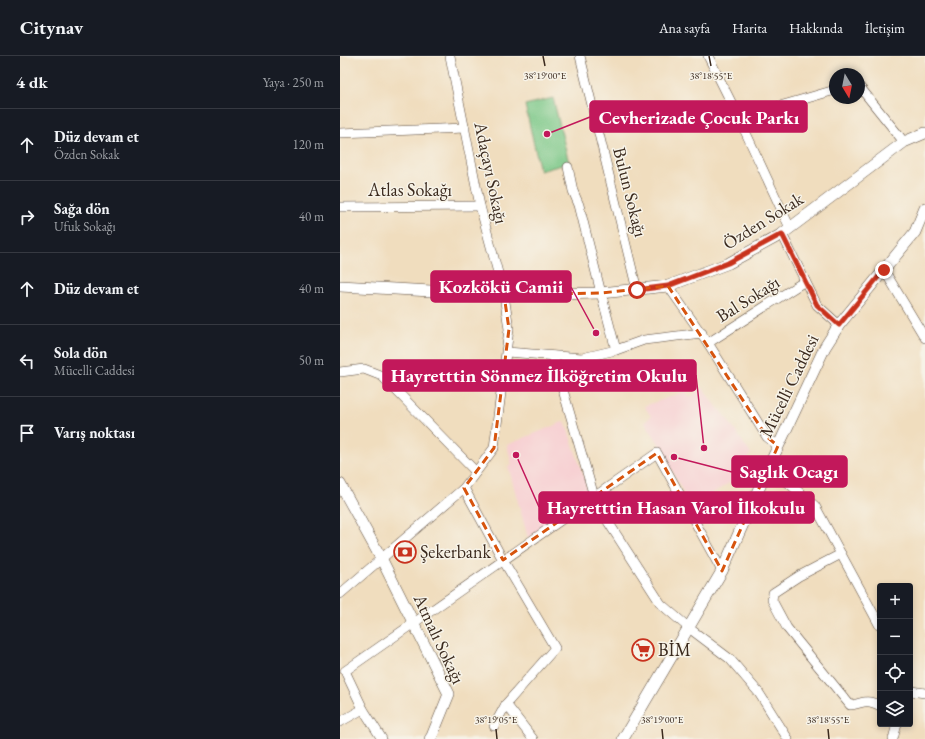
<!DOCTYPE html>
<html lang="tr">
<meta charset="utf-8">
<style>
body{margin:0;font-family:"EB Garamond",serif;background:#20242c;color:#f1f3f6}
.controls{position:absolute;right:12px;bottom:12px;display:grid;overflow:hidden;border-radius:4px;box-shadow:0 2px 6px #0003}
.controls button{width:36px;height:36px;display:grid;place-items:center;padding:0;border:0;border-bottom:1px solid #363941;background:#171b24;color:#f1f3f6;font:20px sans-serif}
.compass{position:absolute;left:489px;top:12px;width:36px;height:36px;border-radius:50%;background:#171b24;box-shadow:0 2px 6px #0003;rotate:170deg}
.stop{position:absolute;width:12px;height:12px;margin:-9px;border:3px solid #c8321e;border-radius:50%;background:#fff}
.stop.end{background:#c8321e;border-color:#fff;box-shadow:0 1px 4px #0008}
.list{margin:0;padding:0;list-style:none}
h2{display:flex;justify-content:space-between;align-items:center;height:52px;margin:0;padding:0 16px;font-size:17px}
h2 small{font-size:13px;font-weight:400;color:#9ea1a6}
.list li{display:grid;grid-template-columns:26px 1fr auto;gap:12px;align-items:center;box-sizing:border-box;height:72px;padding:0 16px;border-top:1px solid #363941}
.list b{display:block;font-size:15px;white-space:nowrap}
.list p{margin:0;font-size:13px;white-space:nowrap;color:#9ea1a6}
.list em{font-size:13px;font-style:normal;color:#9ea1a6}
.icon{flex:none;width:22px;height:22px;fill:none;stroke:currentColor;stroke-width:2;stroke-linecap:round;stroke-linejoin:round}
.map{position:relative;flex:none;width:585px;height:683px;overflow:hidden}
header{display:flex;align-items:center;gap:24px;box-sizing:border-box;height:56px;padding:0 20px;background:#171b24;border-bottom:1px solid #363941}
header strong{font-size:19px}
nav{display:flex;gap:22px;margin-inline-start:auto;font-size:14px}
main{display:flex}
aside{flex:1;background:#171b24}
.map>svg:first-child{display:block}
.built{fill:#f7cfd2}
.green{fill:#7ac787;stroke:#5a7852}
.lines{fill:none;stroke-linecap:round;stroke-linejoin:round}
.minor-casing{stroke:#564536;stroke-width:10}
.major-casing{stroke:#564536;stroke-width:12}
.minor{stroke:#fff;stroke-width:9}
.major{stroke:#fff;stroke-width:11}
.route{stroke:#c8321e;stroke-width:5}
.marked{fill:none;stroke:#d7540e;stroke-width:3;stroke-dasharray:8 5;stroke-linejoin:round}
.ticks{fill:none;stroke:#3b2a1e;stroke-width:1.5}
.labels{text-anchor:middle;stroke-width:3;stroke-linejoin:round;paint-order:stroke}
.street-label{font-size:18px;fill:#3b2a1e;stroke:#f7f3e8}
.poi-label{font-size:18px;fill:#3b2a1e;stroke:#f7f3e8;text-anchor:start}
.ticks-label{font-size:10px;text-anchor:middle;fill:#3b2a1e;stroke:#f7f3e8;stroke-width:3;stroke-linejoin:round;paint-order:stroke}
.leader{fill:none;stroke:#c2185b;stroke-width:1.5}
.callout-dot{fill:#c2185b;stroke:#f7f3e8;stroke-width:1.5}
.callout{fill:#c2185b;stroke:#c2185b;stroke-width:1.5}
.callout-label{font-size:19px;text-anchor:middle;font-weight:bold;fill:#fff}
</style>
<header>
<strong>Citynav</strong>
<nav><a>Ana sayfa</a><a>Harita</a><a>Hakkında</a><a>İletişim</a></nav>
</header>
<main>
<aside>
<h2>4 dk<small>Yaya · 250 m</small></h2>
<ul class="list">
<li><svg class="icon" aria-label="ahead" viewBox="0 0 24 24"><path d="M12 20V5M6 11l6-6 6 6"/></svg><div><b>Düz devam et</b><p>Özden Sokak</p></div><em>120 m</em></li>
<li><svg class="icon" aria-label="right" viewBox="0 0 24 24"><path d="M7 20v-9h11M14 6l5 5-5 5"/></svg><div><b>Sağa dön</b><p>Ufuk Sokağı</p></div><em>40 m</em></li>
<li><svg class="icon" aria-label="ahead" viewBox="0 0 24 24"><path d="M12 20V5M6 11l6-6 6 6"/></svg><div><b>Düz devam et</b></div><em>40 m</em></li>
<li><svg class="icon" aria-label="left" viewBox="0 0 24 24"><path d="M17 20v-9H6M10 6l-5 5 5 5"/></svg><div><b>Sola dön</b><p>Mücelli Caddesi</p></div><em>50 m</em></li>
<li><svg class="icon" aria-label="arrive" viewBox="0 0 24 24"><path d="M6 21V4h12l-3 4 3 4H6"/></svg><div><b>Varış noktası</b></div></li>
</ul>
</aside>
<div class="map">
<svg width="585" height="683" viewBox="0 0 585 683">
<rect width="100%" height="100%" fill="#f7f3e8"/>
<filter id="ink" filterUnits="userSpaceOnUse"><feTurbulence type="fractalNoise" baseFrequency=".025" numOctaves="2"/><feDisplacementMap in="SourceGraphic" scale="8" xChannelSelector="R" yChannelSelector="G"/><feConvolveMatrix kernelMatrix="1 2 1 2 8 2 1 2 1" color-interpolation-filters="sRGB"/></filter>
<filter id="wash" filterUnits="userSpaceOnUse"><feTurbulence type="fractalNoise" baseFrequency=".012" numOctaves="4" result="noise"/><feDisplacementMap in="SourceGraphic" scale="16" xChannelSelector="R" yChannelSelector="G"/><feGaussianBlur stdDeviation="0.9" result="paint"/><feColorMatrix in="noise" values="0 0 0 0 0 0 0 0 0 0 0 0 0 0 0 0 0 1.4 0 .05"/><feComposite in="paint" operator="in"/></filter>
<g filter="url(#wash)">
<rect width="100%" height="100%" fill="#f0ddbe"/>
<g class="built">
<polygon points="363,332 380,355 381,354 411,398 401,411 405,417 351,451 320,392 321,391 305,366 311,360 304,350 345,336 350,341"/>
<polygon points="225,365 250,439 188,482 168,410 172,409 167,389"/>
</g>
<polygon class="green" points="213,42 229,107 200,115 185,49"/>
</g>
<g filter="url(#ink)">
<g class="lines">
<g class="minor-casing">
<g id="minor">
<polyline points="240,0 297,234"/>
<polyline points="368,0 399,62 450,172"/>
<polyline points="519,30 564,86"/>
<polyline points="399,62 495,34"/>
<polyline points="0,77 125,72"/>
<polyline points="228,111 233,135 239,149 261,237 276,294"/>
<polyline points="0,151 140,150"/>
<polyline points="442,178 477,249 499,269"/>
<polyline points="544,214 585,282"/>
<polyline points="328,230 368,287 427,381 438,390"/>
<polyline points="368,287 465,225"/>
<polyline points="167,296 242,302 276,294 304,284 362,277"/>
<polyline points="213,300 256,447 321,548 349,572 390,603 419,637 448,683"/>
<polyline points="0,316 24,313 42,320 136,416"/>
<polyline points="429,410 475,450 540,570"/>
<polyline points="124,432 163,504 215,592 166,648 193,683"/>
<path d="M 501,498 L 459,520 L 433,537 L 432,544 L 447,572 L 510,649 C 516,649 518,647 524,646 C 529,645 535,647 540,650"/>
<polyline points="0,538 124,432 154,392 169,273 164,239 140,150 110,0"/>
<polyline points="570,632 571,635 585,637"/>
<polyline points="0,666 23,653"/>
<polyline points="154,670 166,648"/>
<polyline points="42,683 23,653 5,615 317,397 382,515"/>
<polyline points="553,683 557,668"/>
</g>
</g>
<g class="major-casing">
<g id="major">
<polyline points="0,230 164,239 261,237 328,230 389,207 442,178 564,86 585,77"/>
<polyline points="0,428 41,502 109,638 92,680 90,683"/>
<polyline points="283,683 382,515 429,410 485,291 499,269 575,176 585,152"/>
</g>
</g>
<use href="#minor" class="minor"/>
<use href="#major" class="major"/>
</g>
</g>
<g class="lines" filter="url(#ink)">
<polyline class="route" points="297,234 328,230 388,207 442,178 477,249 499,269 544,214"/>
</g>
<path class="marked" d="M 328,230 L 427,381 L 438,390 L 382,515 L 317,397 L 163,504 L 124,432 L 154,392 L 169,273 L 164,239 L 261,237 Z"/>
<path class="ticks" d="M 203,0 L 205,10M 369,0 L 371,10M 156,673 L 157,683M 322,673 L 323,683M 488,673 L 489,683"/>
<defs>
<g id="bank-ring" transform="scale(1.15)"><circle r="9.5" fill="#f7f3e8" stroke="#c8321e" stroke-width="1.5"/><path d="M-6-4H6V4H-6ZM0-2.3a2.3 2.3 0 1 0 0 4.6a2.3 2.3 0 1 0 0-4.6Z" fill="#c8321e"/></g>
<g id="supermarket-ring" transform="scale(1.15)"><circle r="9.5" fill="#f7f3e8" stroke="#c8321e" stroke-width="1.5"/><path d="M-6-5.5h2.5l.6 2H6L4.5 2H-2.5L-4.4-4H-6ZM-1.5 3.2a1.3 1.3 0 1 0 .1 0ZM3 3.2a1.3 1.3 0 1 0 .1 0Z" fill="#c8321e"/></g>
</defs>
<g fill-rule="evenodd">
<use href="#bank-ring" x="65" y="496"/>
<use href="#supermarket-ring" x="303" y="594"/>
</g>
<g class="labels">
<g class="street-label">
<text transform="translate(151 117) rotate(78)" y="6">Adaçayı Sokağı</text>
<text x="70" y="140">Atlas Sokağı</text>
<text transform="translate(290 136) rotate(76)" y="6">Bulun Sokağı</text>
<text transform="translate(423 165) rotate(-32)" y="6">Özden Sokak</text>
<text transform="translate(408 243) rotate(-32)" y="6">Bal Sokağı</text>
<text transform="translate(449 330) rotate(-64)" y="6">Mücelli Caddesi</text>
<text transform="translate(99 583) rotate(65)" y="6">Atmalı Sokağı</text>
</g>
<g class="poi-label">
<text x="80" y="502">Şekerbank</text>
<text x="318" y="600">BİM</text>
</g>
</g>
<g class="ticks-label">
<text x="205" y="23">38°19'00"E</text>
<text x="371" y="23">38°18'55"E</text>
<text x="156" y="667">38°19'05"E</text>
<text x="322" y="667">38°19'00"E</text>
<text x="488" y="667">38°18'55"E</text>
</g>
<path class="leader" d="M207 78L250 61M256 277L231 231M364 392L356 319M334 401L392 416M176 399L199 451"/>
<g class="callout-dot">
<circle cx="207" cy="78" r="4"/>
<circle cx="256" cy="277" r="4"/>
<circle cx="364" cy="392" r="4"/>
<circle cx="334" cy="401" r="4"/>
<circle cx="176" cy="399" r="4"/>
</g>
<g class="callout">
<rect x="250" y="45" width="217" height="31" rx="4"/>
<rect x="91" y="215" width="140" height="31" rx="4"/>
<rect x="43" y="304" width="313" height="31" rx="4"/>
<rect x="392" y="400" width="115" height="31" rx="4"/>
<rect x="199" y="436" width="275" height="31" rx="4"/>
</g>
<g class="callout-label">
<text x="359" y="68">Cevherizade Çocuk Parkı</text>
<text x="161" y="237">Kozkökü Camii</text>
<text x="199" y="326">Hayretttin Sönmez İlköğretim Okulu</text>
<text x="449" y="422">Saglık Ocagı</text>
<text x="336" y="458">Hayretttin Hasan Varol İlkokulu</text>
</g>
</svg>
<div class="controls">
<button>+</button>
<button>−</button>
<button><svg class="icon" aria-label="locate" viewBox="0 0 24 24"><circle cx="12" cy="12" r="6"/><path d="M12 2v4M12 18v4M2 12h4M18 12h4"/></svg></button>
<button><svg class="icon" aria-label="layers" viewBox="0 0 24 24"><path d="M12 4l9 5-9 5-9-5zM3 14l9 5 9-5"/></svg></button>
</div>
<svg class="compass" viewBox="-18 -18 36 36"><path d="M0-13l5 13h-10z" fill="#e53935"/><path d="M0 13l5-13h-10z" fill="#9ea1a6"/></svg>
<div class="stop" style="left:297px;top:234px"></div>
<div class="stop end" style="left:544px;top:214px"></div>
</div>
</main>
